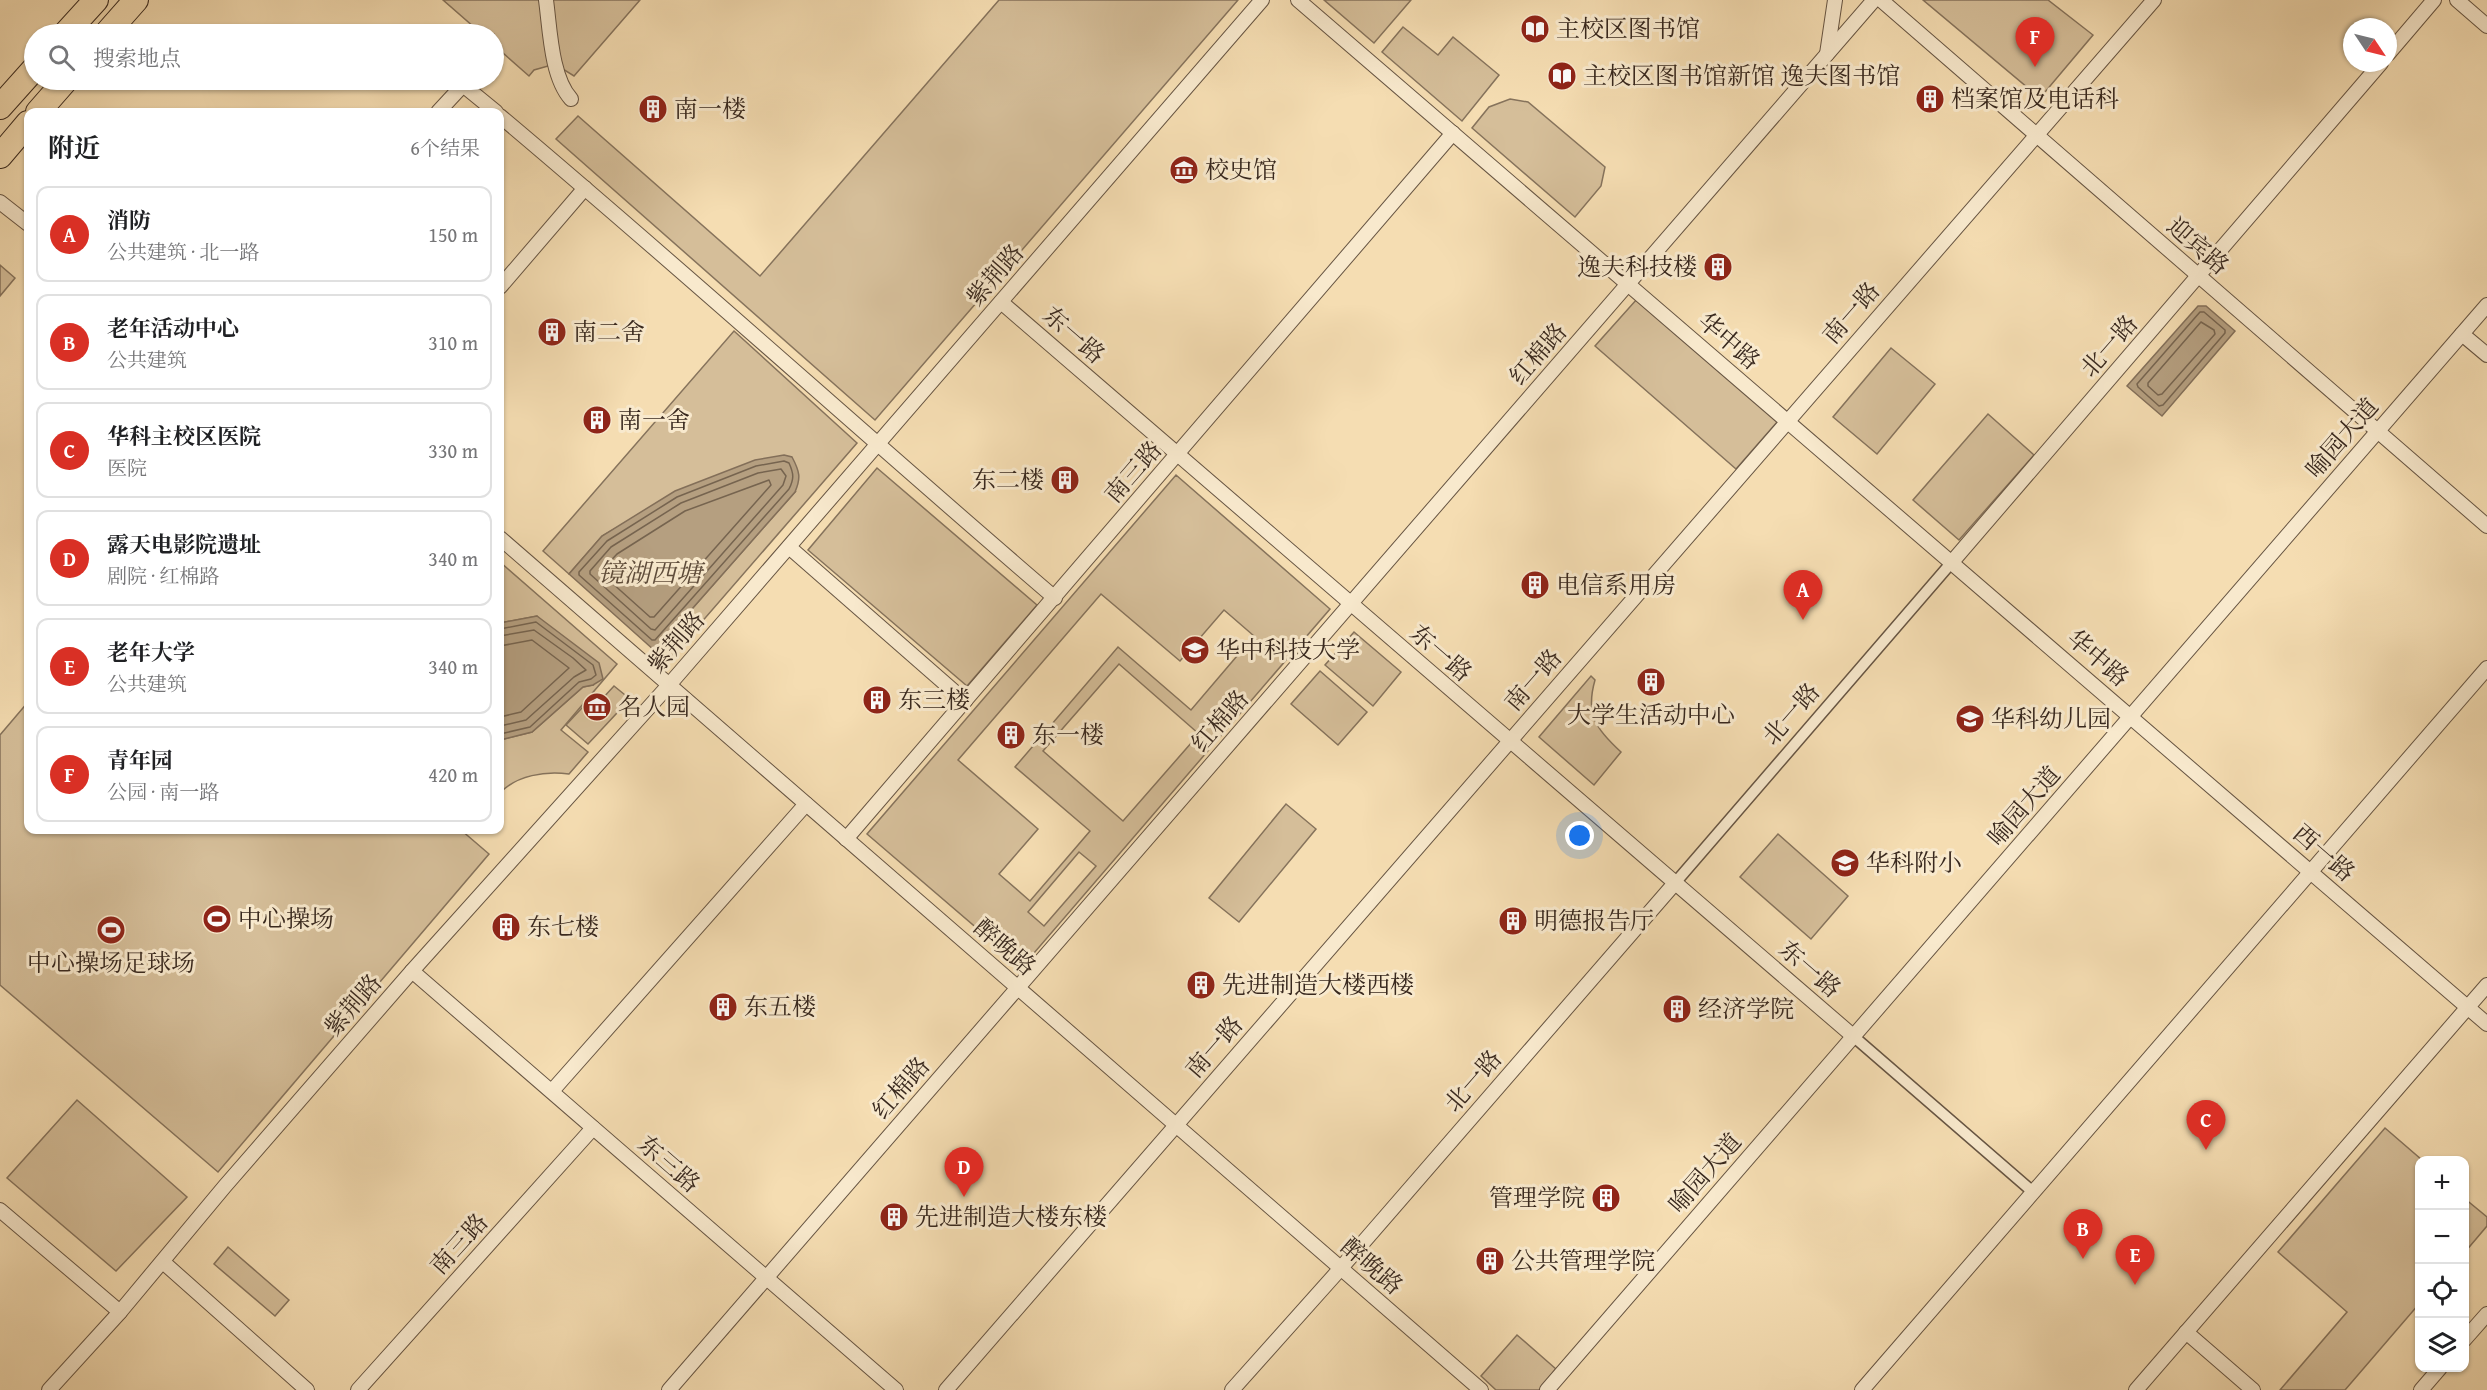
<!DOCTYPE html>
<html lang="zh">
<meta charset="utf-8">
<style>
body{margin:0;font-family:"Gentium Book Plus","Noto Serif SC",serif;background:#f2f2f2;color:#202124}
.controls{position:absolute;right:18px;bottom:18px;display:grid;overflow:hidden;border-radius:12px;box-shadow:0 2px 4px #0004}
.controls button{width:54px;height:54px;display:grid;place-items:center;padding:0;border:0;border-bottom:2px solid #e0e0e0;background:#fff;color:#202124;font:30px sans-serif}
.compass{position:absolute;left:2343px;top:18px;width:54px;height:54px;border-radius:50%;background:#fff;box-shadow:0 2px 4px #0004;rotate:125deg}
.you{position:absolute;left:1580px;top:836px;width:21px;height:21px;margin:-15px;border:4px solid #fff;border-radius:50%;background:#1a73e8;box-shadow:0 0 0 9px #1a73e833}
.badge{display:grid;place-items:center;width:39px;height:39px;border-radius:50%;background:#d93025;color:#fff;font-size:20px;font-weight:700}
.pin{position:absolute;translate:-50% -50px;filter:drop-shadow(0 2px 3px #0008)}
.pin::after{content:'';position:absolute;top:32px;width:21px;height:18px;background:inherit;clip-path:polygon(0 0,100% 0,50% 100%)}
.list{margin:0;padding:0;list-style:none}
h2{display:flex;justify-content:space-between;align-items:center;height:78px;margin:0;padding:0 24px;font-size:26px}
h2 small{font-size:20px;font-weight:400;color:#757577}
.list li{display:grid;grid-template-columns:39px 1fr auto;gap:18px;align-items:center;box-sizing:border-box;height:96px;margin:0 12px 12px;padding:0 12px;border:2px solid #e0e0e0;border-radius:12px}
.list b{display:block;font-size:22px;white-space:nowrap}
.list p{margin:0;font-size:20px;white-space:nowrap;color:#757577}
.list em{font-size:20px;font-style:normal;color:#757577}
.icon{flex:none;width:33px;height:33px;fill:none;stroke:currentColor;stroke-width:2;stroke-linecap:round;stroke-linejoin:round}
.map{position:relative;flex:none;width:2487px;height:1390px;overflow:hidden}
.search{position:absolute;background:#fff;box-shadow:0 2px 4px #0004;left:24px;top:24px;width:480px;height:66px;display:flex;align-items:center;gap:15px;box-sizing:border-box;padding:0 21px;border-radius:33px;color:#757577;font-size:22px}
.panel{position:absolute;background:#fff;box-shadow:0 2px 4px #0004;left:24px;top:108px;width:480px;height:726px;border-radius:12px}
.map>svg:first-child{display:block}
.green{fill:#d5be99;stroke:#86735c;stroke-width:1.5;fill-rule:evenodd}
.water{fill:#b59f80;stroke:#836f59;stroke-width:1.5}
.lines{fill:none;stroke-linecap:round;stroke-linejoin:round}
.shore{stroke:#76644f;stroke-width:1.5}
.pedestrian-casing{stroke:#675543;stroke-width:13}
.minor-casing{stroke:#675543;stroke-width:16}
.trunk-casing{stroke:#38281e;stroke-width:26}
.pedestrian{stroke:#f8e9cd;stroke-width:10}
.minor{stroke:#f8e9cd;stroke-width:14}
.trunk{stroke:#f5ddb2;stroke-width:24}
.labels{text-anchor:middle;stroke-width:6;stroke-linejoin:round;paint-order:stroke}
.poi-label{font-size:24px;fill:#38281e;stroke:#f8e9cd;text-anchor:start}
.street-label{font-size:24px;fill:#38281e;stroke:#f8e9cd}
.water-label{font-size:26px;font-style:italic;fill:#5e4c3b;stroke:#f8e9cd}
</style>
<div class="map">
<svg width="2487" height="1390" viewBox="0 0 2487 1390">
<rect width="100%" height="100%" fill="#f5ddb2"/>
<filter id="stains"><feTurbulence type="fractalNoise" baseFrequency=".00333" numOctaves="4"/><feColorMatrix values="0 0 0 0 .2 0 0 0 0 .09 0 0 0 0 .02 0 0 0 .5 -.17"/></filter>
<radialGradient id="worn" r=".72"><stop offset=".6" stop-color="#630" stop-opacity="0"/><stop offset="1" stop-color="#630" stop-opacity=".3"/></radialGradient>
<g class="green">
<polygon points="443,0 640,0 574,76 555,64 534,70 529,76 494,45 494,34 482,34"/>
<polygon points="999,0 1238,0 875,420 556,139 578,116 760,276"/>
<polygon points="1324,0 1411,0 1374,43"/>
<polygon points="1923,0 2048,0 2093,35 2040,98"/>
<polygon points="1403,27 1438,55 1453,37 1499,75 1462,121 1382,52"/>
<polygon points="1510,99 1528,102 1605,167 1601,186 1575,217 1472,128 1489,107"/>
<polygon points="0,265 15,278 0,296"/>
<polygon points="1637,299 1778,421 1736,469 1595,346"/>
<polygon points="734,331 857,443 667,662 655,651 795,492 630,520 602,536 569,574 543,551"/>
<polygon points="1891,348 1935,384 1877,454 1833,417"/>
<polygon points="1988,414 2034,455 1959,540 1913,500"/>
<polygon points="877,468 1037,605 967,686 808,550"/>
<path d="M 1176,475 L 1330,609 L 1022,967 L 867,834 ZM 1101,594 L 1180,661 L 1224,610 L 1254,636 L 1191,710 L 1118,647 L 1015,767 L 1090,831 L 1030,901 L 999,874 L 1038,829 L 958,760 ZM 1119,664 L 1199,734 L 1123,821 L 1043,751 ZM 1079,852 L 1096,866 L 1044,926 L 1028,912 Z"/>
<path d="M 500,562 L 617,664 L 561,730 L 588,752 L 569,774 C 545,771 517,775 500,793 L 500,740 L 532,732 L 583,687 L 593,685 L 537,616 L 500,623 Z"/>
<polygon points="1354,632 1401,672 1373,706 1325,665"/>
<polygon points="1320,671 1367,712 1338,745 1291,704"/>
<path d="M 1591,676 L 1595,680 C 1585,715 1596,729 1621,752 L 1594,785 L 1539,737 Z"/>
<polygon points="614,686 630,699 588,744 566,725 595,694 602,699"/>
<polygon points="28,702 28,830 461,830 489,854 218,1172 0,985 0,735"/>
<polygon points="1286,804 1316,829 1239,922 1209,898"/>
<polygon points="1778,834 1848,896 1811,939 1740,877"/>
<polygon points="77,1100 187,1197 116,1271 7,1178"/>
<polygon points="2385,1128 2422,1160 2420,1160 2419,1304 2345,1390 2280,1390 2347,1312 2278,1252"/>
<polygon points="2464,1198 2487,1217 2487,1226 2465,1252"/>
<polygon points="228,1247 289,1300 275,1316 214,1264"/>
<polygon points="1517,1335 1556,1369 1539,1390 1496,1390 1481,1376"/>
</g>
<g class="water">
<polygon points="2198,306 2206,306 2235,331 2162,416 2127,386"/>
<path d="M 784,455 L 792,457 C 800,472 801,478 795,492 L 655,651 L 569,574 L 602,536 L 675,491 L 755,460 Z"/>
<polygon points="537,616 599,663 603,679 593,685 583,687 532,732 500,740 500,623"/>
</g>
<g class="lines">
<g class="shore">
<polygon points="2200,312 2204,312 2225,330 2225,333 2163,405 2159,406 2138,387 2137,384"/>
<polygon points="2201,322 2214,330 2215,334 2162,394 2158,395 2148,386 2148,383"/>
<path d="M 784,461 L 789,463 C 794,474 794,479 789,489 L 655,640 L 652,640 L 579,575 L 579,572 L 607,541 L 677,497 L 756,466 Z"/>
<polygon points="781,469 786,476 783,485 655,630 651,629 590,574 590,571 611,547 681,503 758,473"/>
<polygon points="769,480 771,485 654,617 650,617 602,574 602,570 617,554 685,511"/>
<polyline points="500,629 536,622 593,665 596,675 591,679 579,682 530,727 500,734"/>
<polyline points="500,636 534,630 573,658 586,670 574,677 526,720 500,726"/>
<polyline points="500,646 532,640 569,668 521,712 500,717"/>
</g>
<g class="pedestrian-casing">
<g id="pedestrian">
<polyline points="1675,883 1952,562"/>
<polyline points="1853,1036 2033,1192"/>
</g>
</g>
<g class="minor-casing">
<g id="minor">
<path d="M 546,0 C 550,29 551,77 571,99"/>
<polyline points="1298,0 2487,1024"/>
<polyline points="1881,0 2487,526"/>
<polyline points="2457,0 2487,26"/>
<polyline points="1827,54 1835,0"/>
<polyline points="2388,54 2434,0"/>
<polyline points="438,112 463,85 496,112"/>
<path d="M 500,116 C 687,273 868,438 1055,598"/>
<polyline points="0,202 28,224"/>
<polyline points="500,287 585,188"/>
<polyline points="1001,302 1853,1036"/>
<polyline points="2462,334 2487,355"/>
<polyline points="500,538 1481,1390"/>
<polyline points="789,547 965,701"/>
<polyline points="1952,562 2381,63"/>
<polyline points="846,839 1453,133"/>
<polyline points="412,971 896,1390"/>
<polyline points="552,1091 806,804"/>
<polyline points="0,1210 120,1312"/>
<polyline points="163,1262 307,1390"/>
<polyline points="2186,1332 2253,1390"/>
<polyline points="2464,1340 2487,1314"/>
<polyline points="49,1390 120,1312 225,1186 412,971 669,685 1262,0"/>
<polyline points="358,1390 593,1128"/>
<polyline points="669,1390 1874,0"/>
<polyline points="946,1390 2154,0"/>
<polyline points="1232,1390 1341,1268 1675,883"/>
<polyline points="1547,1390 2487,305"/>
<polyline points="1862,1390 2487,668"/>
<polyline points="2136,1390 2487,985"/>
<polyline points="2421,1390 2440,1368"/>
</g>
</g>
<g class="trunk-casing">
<g id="trunk">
<polyline points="65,34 96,0"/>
<polyline points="106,34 136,0"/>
<polyline points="0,107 34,69"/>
<polyline points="38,112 66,80"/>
<polyline points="0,156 28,123"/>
</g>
</g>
<use href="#pedestrian" class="pedestrian"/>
<use href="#minor" class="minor"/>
<use href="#trunk" class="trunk"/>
</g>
<defs>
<g id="library-disc" transform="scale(1.5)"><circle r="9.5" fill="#8f2418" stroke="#f8e9cd"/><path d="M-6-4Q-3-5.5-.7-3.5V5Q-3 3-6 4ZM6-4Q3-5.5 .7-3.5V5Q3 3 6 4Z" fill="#fff"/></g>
<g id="building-disc" transform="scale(1.5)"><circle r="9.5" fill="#8f2418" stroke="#f8e9cd"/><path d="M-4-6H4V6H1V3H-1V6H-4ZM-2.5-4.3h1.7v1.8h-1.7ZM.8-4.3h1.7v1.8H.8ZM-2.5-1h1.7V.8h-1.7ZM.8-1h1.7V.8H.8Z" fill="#fff"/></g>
<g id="museum-disc" transform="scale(1.5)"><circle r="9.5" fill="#8f2418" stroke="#f8e9cd"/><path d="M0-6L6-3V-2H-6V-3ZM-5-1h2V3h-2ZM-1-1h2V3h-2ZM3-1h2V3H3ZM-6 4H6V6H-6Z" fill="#fff"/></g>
<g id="university-disc" transform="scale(1.5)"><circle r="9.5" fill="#8f2418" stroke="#f8e9cd"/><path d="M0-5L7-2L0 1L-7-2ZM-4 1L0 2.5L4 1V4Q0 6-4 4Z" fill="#fff"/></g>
<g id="school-disc" transform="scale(1.5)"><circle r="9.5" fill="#8f2418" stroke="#f8e9cd"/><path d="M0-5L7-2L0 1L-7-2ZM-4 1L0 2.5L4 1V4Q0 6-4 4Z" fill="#fff"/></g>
<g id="stadium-disc" transform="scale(1.5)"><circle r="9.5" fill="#8f2418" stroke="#f8e9cd"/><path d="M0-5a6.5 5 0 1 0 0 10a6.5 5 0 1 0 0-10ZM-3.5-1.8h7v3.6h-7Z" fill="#fff"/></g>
</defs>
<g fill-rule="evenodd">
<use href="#library-disc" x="1535" y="29"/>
<use href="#library-disc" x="1562" y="76"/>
<use href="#building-disc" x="1930" y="99"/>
<use href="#building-disc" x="653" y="109"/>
<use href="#museum-disc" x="1184" y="170"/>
<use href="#building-disc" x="1718" y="267"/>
<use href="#building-disc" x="552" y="332"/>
<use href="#building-disc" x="597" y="420"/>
<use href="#building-disc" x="1065" y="480"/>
<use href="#building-disc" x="1535" y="585"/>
<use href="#university-disc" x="1195" y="650"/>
<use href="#building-disc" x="1651" y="682"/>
<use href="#building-disc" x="877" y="700"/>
<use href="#museum-disc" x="597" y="707"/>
<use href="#school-disc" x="1970" y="719"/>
<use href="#building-disc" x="1011" y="735"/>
<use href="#school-disc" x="1845" y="863"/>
<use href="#stadium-disc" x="217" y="919"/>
<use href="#building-disc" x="1513" y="921"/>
<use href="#building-disc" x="506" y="927"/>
<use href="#stadium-disc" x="111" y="930"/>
<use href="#building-disc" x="1201" y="985"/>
<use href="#building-disc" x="723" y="1007"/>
<use href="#building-disc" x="1677" y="1009"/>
<use href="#building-disc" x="1606" y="1198"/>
<use href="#building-disc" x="894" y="1217"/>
<use href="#building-disc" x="1490" y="1261"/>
</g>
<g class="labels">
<g class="poi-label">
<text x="1556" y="37">主校区图书馆</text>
<text x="1583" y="84">主校区图书馆新馆 逸夫图书馆</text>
<text x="1951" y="107">档案馆及电话科</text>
<text x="674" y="117">南一楼</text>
<text x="1205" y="178">校史馆</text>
<text x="1697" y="275" text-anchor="end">逸夫科技楼</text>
<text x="573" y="340">南二舍</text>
<text x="618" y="428">南一舍</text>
<text x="1044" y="488" text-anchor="end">东二楼</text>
<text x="1556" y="593">电信系用房</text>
<text x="1216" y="658">华中科技大学</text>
<text x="898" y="708">东三楼</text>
<text x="618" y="715">名人园</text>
<text x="1651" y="723" text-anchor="middle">大学生活动中心</text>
<text x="1991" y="727">华科幼儿园</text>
<text x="1032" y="743">东一楼</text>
<text x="1866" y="871">华科附小</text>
<text x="238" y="927">中心操场</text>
<text x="1534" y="929">明德报告厅</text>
<text x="527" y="935">东七楼</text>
<text x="111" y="971" text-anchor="middle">中心操场足球场</text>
<text x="1222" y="993">先进制造大楼西楼</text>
<text x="744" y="1015">东五楼</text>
<text x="1698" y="1017">经济学院</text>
<text x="1585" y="1206" text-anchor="end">管理学院</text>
<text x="915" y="1225">先进制造大楼东楼</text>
<text x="1511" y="1269">公共管理学院</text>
</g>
<g class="street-label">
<text transform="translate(2198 246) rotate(41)" y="8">迎宾路</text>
<text transform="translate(995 275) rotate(-49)" y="8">紫荆路</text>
<text transform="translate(1851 313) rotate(-49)" y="8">南一路</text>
<text transform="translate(1074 335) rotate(41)" y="8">东一路</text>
<text transform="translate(1729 341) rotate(41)" y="8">华中路</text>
<text transform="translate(2109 346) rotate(-49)" y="8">北一路</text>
<text transform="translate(1538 354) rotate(-49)" y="8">红棉路</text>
<text transform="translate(2342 438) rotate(-49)" y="8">喻园大道</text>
<text transform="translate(1133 472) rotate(-49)" y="8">南三路</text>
<text transform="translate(676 642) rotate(-49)" y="8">紫荆路</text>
<text transform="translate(1441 653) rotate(41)" y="8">东一路</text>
<text transform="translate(2098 658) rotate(41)" y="8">华中路</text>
<text transform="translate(1533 680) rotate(-49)" y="8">南一路</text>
<text transform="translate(1791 714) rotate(-49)" y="8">北一路</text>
<text transform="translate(1220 721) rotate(-49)" y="8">红棉路</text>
<text transform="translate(2024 806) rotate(-49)" y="8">喻园大道</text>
<text transform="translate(2324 853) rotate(41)" y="8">西一路</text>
<text transform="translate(1005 947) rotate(41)" y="8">醉晚路</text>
<text transform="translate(1810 969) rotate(41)" y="8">东一路</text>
<text transform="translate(353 1005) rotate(-49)" y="8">紫荆路</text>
<text transform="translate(1214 1047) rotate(-49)" y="8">南一路</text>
<text transform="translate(1473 1081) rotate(-49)" y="8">北一路</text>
<text transform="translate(901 1088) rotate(-49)" y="8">红棉路</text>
<text transform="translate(669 1164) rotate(41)" y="8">东三路</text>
<text transform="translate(1705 1173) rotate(-49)" y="8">喻园大道</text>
<text transform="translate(459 1244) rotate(-48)" y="8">南三路</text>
<text transform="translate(1372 1266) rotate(41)" y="8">醉晚路</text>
</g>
<g class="water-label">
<text x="650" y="582">镜湖西塘</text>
</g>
</g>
<rect width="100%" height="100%" filter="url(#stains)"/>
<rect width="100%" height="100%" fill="url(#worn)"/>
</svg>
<div class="controls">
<button>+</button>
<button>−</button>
<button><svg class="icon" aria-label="locate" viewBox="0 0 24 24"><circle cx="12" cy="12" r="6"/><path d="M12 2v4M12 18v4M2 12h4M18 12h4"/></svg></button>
<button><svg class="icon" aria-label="layers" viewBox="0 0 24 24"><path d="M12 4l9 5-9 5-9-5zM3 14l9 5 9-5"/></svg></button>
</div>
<svg class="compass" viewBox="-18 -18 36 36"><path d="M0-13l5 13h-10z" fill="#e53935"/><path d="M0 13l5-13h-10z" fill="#757577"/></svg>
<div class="you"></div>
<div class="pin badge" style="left:1803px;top:620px">A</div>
<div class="pin badge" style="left:2083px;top:1259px">B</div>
<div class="pin badge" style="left:2206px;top:1150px">C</div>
<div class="pin badge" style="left:964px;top:1197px">D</div>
<div class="pin badge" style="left:2135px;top:1285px">E</div>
<div class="pin badge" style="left:2035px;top:67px">F</div>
<div class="search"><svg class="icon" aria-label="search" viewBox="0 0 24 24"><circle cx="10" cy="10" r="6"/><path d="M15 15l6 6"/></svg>搜索地点</div>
<section class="panel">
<h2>附近<small>6个结果</small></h2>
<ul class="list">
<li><span class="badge">A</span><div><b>消防</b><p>公共建筑 · 北一路</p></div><em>150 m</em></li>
<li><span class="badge">B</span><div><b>老年活动中心</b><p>公共建筑</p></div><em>310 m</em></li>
<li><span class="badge">C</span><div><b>华科主校区医院</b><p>医院</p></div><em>330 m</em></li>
<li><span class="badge">D</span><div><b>露天电影院遗址</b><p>剧院 · 红棉路</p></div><em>340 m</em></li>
<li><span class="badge">E</span><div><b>老年大学</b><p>公共建筑</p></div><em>340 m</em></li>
<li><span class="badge">F</span><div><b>青年园</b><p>公园 · 南一路</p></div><em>420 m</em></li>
</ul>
</section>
</div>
